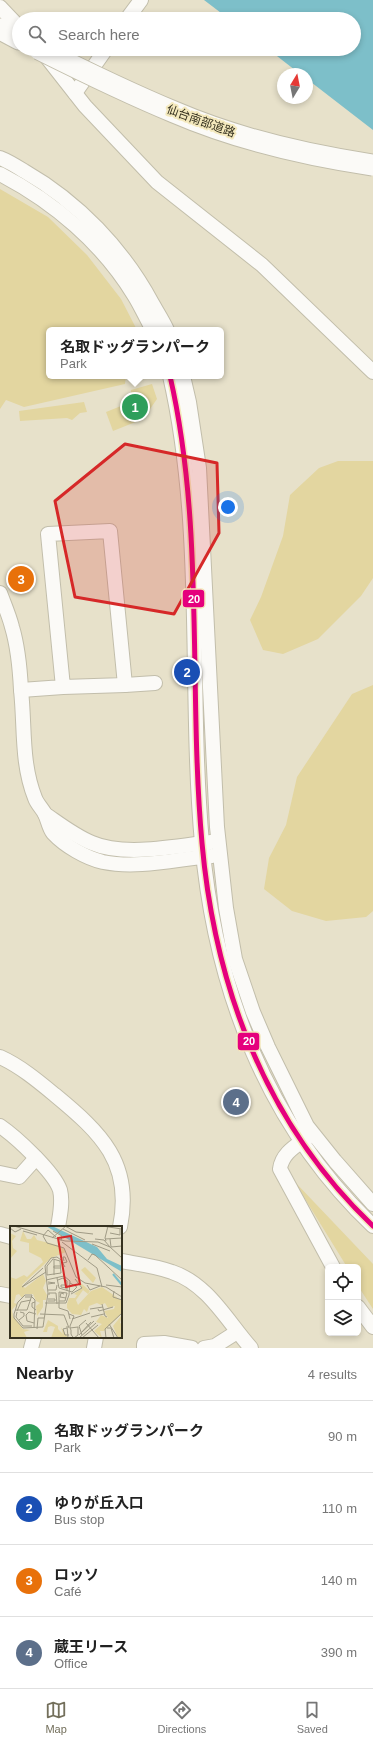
<!DOCTYPE html>
<meta charset="utf-8">
<style>
body{margin:0;font-family:Arial,"Noto Sans JP",sans-serif;background:#f6f6f6;color:#222}
.controls{position:absolute;right:12px;bottom:12px;display:grid;overflow:hidden;border-radius:6px;box-shadow:0 2px 6px #0003}
.controls button{width:36px;height:36px;display:grid;place-items:center;padding:0;border:0;border-bottom:1px solid #e0e0e0;background:#fff;color:#222;font:20px sans-serif}
.compass{position:absolute;left:277px;top:68px;width:36px;height:36px;border-radius:50%;background:#fff;box-shadow:0 2px 6px #0003;rotate:10deg}
.you{position:absolute;left:228px;top:507px;width:14px;height:14px;margin:-10px;border:3px solid #fff;border-radius:50%;background:#1a73e8;box-shadow:0 0 0 6px #1a73e833}
.badge{display:grid;place-items:center;width:26px;height:26px;border-radius:50%;background:#736f5b;color:#fff;font-size:13px;font-weight:700}
.pin{position:absolute;translate:-50% -50%;border:2px solid #fff;box-shadow:0 1px 4px #0006}
.popup{position:absolute;left:46px;top:327px;width:178px;height:52px;box-sizing:border-box;display:grid;place-content:center;border-radius:6px;background:#fff;filter:drop-shadow(0 1px 3px #0005);font-size:13px;white-space:nowrap;color:#767676}
.popup b{font-size:15px;color:#222}
.popup::after{content:'';position:absolute;left:50%;top:100%;margin-left:-8px;border:8px solid transparent;border-top-color:#fff}
.list{margin:0;padding:0;list-style:none}
h2{display:flex;justify-content:space-between;align-items:center;height:52px;margin:0;padding:0 16px;font-size:17px}
h2 small{font-size:13px;font-weight:400;color:#767676}
.list li{display:grid;grid-template-columns:26px 1fr auto;gap:12px;align-items:center;box-sizing:border-box;height:72px;padding:0 16px;border-top:1px solid #e0e0e0}
.list b{display:block;font-size:15px;white-space:nowrap}
.list p{margin:0;font-size:13px;white-space:nowrap;color:#767676}
.list em{font-size:13px;font-style:normal;color:#767676}
.icon{flex:none;width:22px;height:22px;fill:none;stroke:currentColor;stroke-width:2;stroke-linecap:round;stroke-linejoin:round}
.map{position:relative;flex:none;width:373px;height:1348px;overflow:hidden}
.search{position:absolute;background:#fff;box-shadow:0 2px 6px #0003;left:12px;right:12px;top:12px;height:44px;display:flex;align-items:center;gap:10px;box-sizing:border-box;padding:0 14px;border-radius:22px;color:#767676;font-size:15px}
.sheet{height:340px;background:#fff}
nav{display:flex;justify-content:space-around;align-items:center;box-sizing:border-box;height:56px;border-top:1px solid #e0e0e0;background:#fff;font-size:11px;color:#767676}
nav a{display:grid;justify-items:center;gap:2px}
nav .on{color:#736f5b}
.map>svg:first-child{display:block}
.green{fill:#e3d6a0}
.water{fill:#7dbfc9}
.lines{fill:none;stroke-linecap:round;stroke-linejoin:round}
.minor-casing{stroke:#c2beab;stroke-width:16}
.highway-casing{stroke:#c2beab;stroke-width:23}
.minor{stroke:#fbfaf7;stroke-width:14}
.highway{stroke:#fbfaf7;stroke-width:21}
.highway-bridge-casing{stroke:#c2beab;stroke-width:23;stroke-linecap:butt}
.highway-bridge{stroke:#fbfaf7;stroke-width:21}
.bus-1-casing{stroke:#f4e9bd;stroke-width:8}
.bus-1{stroke:#e5007d;stroke-width:5}
.marked{fill:#d62828;fill-opacity:0.2;stroke:#d62828;stroke-width:3;stroke-linejoin:round}
.labels{text-anchor:middle;stroke-width:4;stroke-linejoin:round;paint-order:stroke}
.street-label{font-size:12px;fill:#35311f;stroke:#f4e9bd}
.inset-river{fill:none;stroke:#7dbfc9;stroke-width:2}
.inset-road{fill:none;stroke:#a09b86;stroke-width:1}
.view{fill:#d62828;fill-opacity:0.15;stroke:#d62828;stroke-width:2}
.inset-edge{fill:none;stroke:#35311f;stroke-width:2}
.line-badge{stroke:#f4e9bd;stroke-width:1.5}
.badge-label{font-size:11px;text-anchor:middle;font-weight:bold;fill:#fff}
</style>
<div class="map">
<svg width="373" height="1348" viewBox="0 0 373 1348">
<rect width="100%" height="100%" fill="#e7e1ca"/>
<g class="green">
<polygon points="0,189 48,217 87,255 121,299 137,330 49,330 49,376 126,376 125,384 24,407 6,400 0,409"/>
<polygon points="152,384 157,399 143,419 113,431 106,412 131,402 131,390"/>
<polygon points="84,402 87,412 80,413 72,420 67,418 20,421 19,411"/>
<polygon points="338,461 373,461 373,578 361,596 318,639 283,654 263,650 250,620 261,597 283,536 290,495 319,468"/>
<polygon points="373,685 373,911 366,917 326,921 292,911 264,889 269,858 286,825 297,777 352,694"/>
<polygon points="294,1181 373,1264 373,1309 358,1286 358,1267 347,1267"/>
</g>
<polygon class="water" points="204,0 373,0 373,130 307,79 307,74 300,74 268,49 354,49 354,19 229,19"/>
<g class="lines">
<g class="minor-casing">
<g id="minor">
<polyline points="0,7 19,27"/>
<polyline points="127,19 141,0"/>
<polyline points="45,55 85,106 157,182 262,265 373,372"/>
<polyline points="75,93 106,49"/>
<path d="M 0,158 C 8,161 16,166 24,171 C 78,202 123,249 152,303 C 157,312 163,321 167,330"/>
<path d="M 0,174 C 54,202 102,243 134,295 C 141,306 146,318 153,330"/>
<path d="M 170,376 C 205,529 188,688 202,843 C 215,988 266,1124 373,1226"/>
<polyline points="183,376 189,402 199,468 217,827 226,908 235,959 253,1012 268,1047 307,1126 335,1161 373,1204"/>
<path d="M 0,593 C 4,604 9,615 12,627 C 18,647 20,670 21,690 C 25,727 21,763 35,798 C 37,804 42,808 45,814 C 48,820 49,828 53,833 C 65,846 86,858 103,862 C 138,869 177,859 212,856"/>
<polyline points="125,685 155,683"/>
<polyline points="21,690 63,687 125,685 110,531 48,534 63,687"/>
<path d="M 45,814 C 61,825 75,836 92,843 C 124,857 178,846 211,842"/>
<path d="M 0,1057 C 20,1066 38,1081 55,1095 C 101,1133 133,1163 120,1227"/>
<path d="M 0,1126 C 16,1137 54,1172 60,1190 C 63,1202 60,1215 58,1227"/>
<path d="M 308,1137 C 296,1146 282,1153 280,1169 L 333,1267"/>
<polyline points="0,1173 19,1177 36,1158"/>
<polyline points="0,1234 11,1237"/>
<path d="M 121,1261 C 138,1264 156,1266 172,1272 C 208,1284 227,1321 251,1348"/>
<polyline points="0,1294 11,1296"/>
<polyline points="358,1307 373,1327"/>
<polyline points="31,1348 34,1337"/>
<polyline points="94,1348 96,1337"/>
<polyline points="144,1348 144,1344 164,1343 192,1348"/>
<polyline points="204,1348 215,1346 237,1332"/>
</g>
</g>
<g class="highway-casing">
<polyline id="highway" points="0,29 19,39"/>
</g>
<use href="#minor" class="minor"/>
<use href="#highway" class="highway"/>
<g class="highway-bridge-casing">
<path id="highway-bridge" d="M 39,49 C 83,71 128,93 174,112 C 237,139 305,155 373,165"/>
</g>
<use href="#highway-bridge" class="highway-bridge"/>
<g class="bus-1-casing">
<path id="bus-1" d="M 170,376 C 205,529 188,688 202,843 C 215,988 266,1124 373,1226"/>
</g>
<use href="#bus-1" class="bus-1"/>
</g>
<path class="marked" d="M 125,444 L 217,463 L 219,533 L 174,614 L 75,597 L 55,501 Z"/>
<g class="labels">
<g class="street-label">
<text transform="translate(201 121) rotate(20)" y="4">仙台南部道路</text>
</g>
</g>
<g transform="translate(10 1226)">
<rect width="112" height="112" fill="#e7e1ca"/>
<path d="M 13,5 L 17,13 L 21,13 L 24,9 L 27,14 L 51,20 L 56,26 L 41,32 L 12,59 L 15,62 L 33,48 L 36,55 L 33,62 L 37,69 L 36,74 L 33,74 L 33,81 L 27,90 L 26,80 L 30,77 L 26,75 L 23,68 L 15,68 L 12,72 L 9,68 L 6,69 L 4,77 L 7,78 L 2,84 L 3,90 L 13,103 L 20,104 L 14,106 L 17,112 L 0,112 L 0,51 L 6,53 L 14,49 L 17,51 L 33,36 L 31,32 L 19,26 L 19,17 L 10,15 ZM 0,7 L 6,10 L 2,15 L 3,22 L 7,25 L 0,33 ZM 75,41 L 86,52 L 83,57 L 71,44 ZM 66,53 L 80,65 L 78,68 L 73,64 L 66,74 L 68,79 L 81,65 L 92,61 L 112,75 L 112,87 L 94,105 L 90,105 L 92,112 L 84,105 L 92,98 L 86,96 L 91,89 L 98,92 L 94,85 L 104,83 L 105,80 L 98,82 L 95,77 L 91,79 L 87,77 L 79,80 L 77,86 L 74,83 L 71,89 L 62,88 L 57,82 L 57,78 L 59,72 L 65,72 L 67,69 L 64,68 L 72,62 ZM 112,89 L 110,97 L 112,98 L 112,112 L 108,112 L 103,100 ZM 38,94 L 48,100 L 48,103 L 53,108 L 51,101 L 58,112 L 41,112 L 45,101 L 41,100 L 38,101 L 37,106 L 33,106 Z" fill="#e3d6a0"/>
<path d="M 36,0 L 42,0 L 87,21 L 97,33 L 112,40 L 112,46 Z" fill="#7dbfc9"/>
<path class="inset-river" d="M 103,48 L 112,59"/>
<path class="inset-road" d="M 4,0 L 55,15 L 88,16 L 100,21 L 112,32M 55,0 L 66,6 L 83,8M 92,0 L 112,3M 0,2 L 5,6 L 11,3M 53,3 L 75,14M 13,5 L 27,9M 43,5 L 52,10 L 51,15M 100,7 L 110,9 L 110,3M 46,11 L 38,4 L 33,10 L 37,17 L 54,22 L 66,51 L 75,57 L 96,61 L 112,71M 42,12 L 56,0M 85,13 L 94,14 L 100,21M 95,13 L 112,12M 100,13 L 101,21 L 112,20M 96,15 L 95,12 L 98,0M 52,16 L 87,42 L 92,61M 82,18 L 100,25M 43,33 L 50,35 L 51,47 L 37,49 L 37,40 ZM 44,34 L 44,49M 78,34 L 82,28 L 85,29 L 112,54M 53,37 L 57,36 L 55,31 L 53,31 L 54,35M 51,40 L 44,40 L 44,42 L 51,42M 47,52 L 49,62 L 62,66 L 67,61 L 60,57M 48,54 L 53,52 L 57,55 L 57,65M 38,56 L 45,57 L 38,58M 77,59 L 80,64 L 90,60M 96,59 L 112,61M 12,61 L 36,46M 12,61 L 33,42M 57,62 L 51,61 L 51,59 L 57,59M 38,64 L 46,64 L 47,59M 104,65 L 103,71 L 112,74M 54,68 L 51,67 L 50,71 L 56,72M 61,68 L 72,62 L 65,53M 39,69 L 39,67 L 46,67 L 47,78M 15,71 L 22,71 L 25,74 L 24,102M 38,75 L 45,75 L 45,73 L 38,73M 49,75 L 55,75 L 57,67 L 49,66 L 49,82 L 58,85 L 60,93M 25,76 L 22,77 L 22,81 L 26,84M 35,77 L 56,77 L 59,69 L 60,55 L 54,50 L 36,54M 92,78 L 95,90 L 97,91M 80,83 L 93,81M 88,83 L 89,85 L 103,81M 5,84 L 17,84 L 22,69 L 15,69 L 8,76 L 7,78 L 6,82 L 4,88 L 4,92 L 13,102 L 33,101 L 38,67 L 35,40 L 41,32 L 47,31 L 51,34 L 55,41M 7,85 L 11,76 L 21,74M 7,86 L 6,91 L 13,100 L 22,100M 30,88 L 54,89 L 59,102M 59,88 L 64,90 L 60,100 L 60,102 L 61,104 L 61,108 L 62,110 L 64,112 L 68,109 L 68,101 L 60,102M 81,91 L 94,88M 62,93 L 80,87M 9,94 L 14,90 L 14,87 L 10,86M 24,97 L 17,95 L 16,89 L 19,86 L 26,88M 76,97 L 89,112M 99,98 L 108,112M 57,100 L 58,112M 57,102 L 53,103 L 55,109 L 59,109M 97,102 L 101,102 L 104,112M 27,103 L 28,92 L 34,92M 72,106 L 84,95M 69,109 L 81,96M 72,109 L 69,100 L 76,94M 69,112 L 86,97M 72,112 L 88,99M 96,112 L 95,103 L 112,87"/>
<path class="view" d="M 61,10 L 70,58 L 56,61 L 48,12 Z"/>
<rect width="112" height="112" class="inset-edge"/>
</g>
<g class="line-badge">
<rect x="182" y="589" width="23" height="19" rx="4" fill="#e5007d"/>
<rect x="237" y="1032" width="23" height="19" rx="4" fill="#e5007d"/>
</g>
<g class="badge-label">
<text x="194" y="603">20</text>
<text x="249" y="1045">20</text>
</g>
</svg>
<div class="controls">
<button><svg class="icon" aria-label="locate" viewBox="0 0 24 24"><circle cx="12" cy="12" r="6"/><path d="M12 2v4M12 18v4M2 12h4M18 12h4"/></svg></button>
<button><svg class="icon" aria-label="layers" viewBox="0 0 24 24"><path d="M12 4l9 5-9 5-9-5zM3 14l9 5 9-5"/></svg></button>
</div>
<svg class="compass" viewBox="-18 -18 36 36"><path d="M0-13l5 13h-10z" fill="#e53935"/><path d="M0 13l5-13h-10z" fill="#767676"/></svg>
<div class="you"></div>
<div class="pin badge" style="left:135px;top:407px;background:#2e9e5b">1</div>
<div class="popup"><b>名取ドッグランパーク</b>Park</div>
<div class="pin badge" style="left:187px;top:672px;background:#1a4fb4">2</div>
<div class="pin badge" style="left:21px;top:579px;background:#e8710a">3</div>
<div class="pin badge" style="left:236px;top:1102px;background:#5c6f8a">4</div>
<div class="search"><svg class="icon" aria-label="search" viewBox="0 0 24 24"><circle cx="10" cy="10" r="6"/><path d="M15 15l6 6"/></svg>Search here</div>
</div>
<section class="sheet">
<h2>Nearby<small>4 results</small></h2>
<ul class="list">
<li><span class="badge" style="background:#2e9e5b">1</span><div><b>名取ドッグランパーク</b><p>Park</p></div><em>90 m</em></li>
<li><span class="badge" style="background:#1a4fb4">2</span><div><b>ゆりが丘入口</b><p>Bus stop</p></div><em>110 m</em></li>
<li><span class="badge" style="background:#e8710a">3</span><div><b>ロッソ</b><p>Café</p></div><em>140 m</em></li>
<li><span class="badge" style="background:#5c6f8a">4</span><div><b>蔵王リース</b><p>Office</p></div><em>390 m</em></li>
</ul>
</section>
<nav>
<a class="on"><svg class="icon" aria-label="map" viewBox="0 0 24 24"><path d="M3 6l6-2 6 2 6-2v14l-6 2-6-2-6 2zM9 4v14M15 6v14"/></svg>Map</a>
<a><svg class="icon" aria-label="directions" viewBox="0 0 24 24"><path d="M12 3l9 9-9 9-9-9zM9 14v-3h6M13 9l2 2-2 2"/></svg>Directions</a>
<a><svg class="icon" aria-label="saved" viewBox="0 0 24 24"><path d="M7 4h10v16l-5-4-5 4z"/></svg>Saved</a>
</nav>
